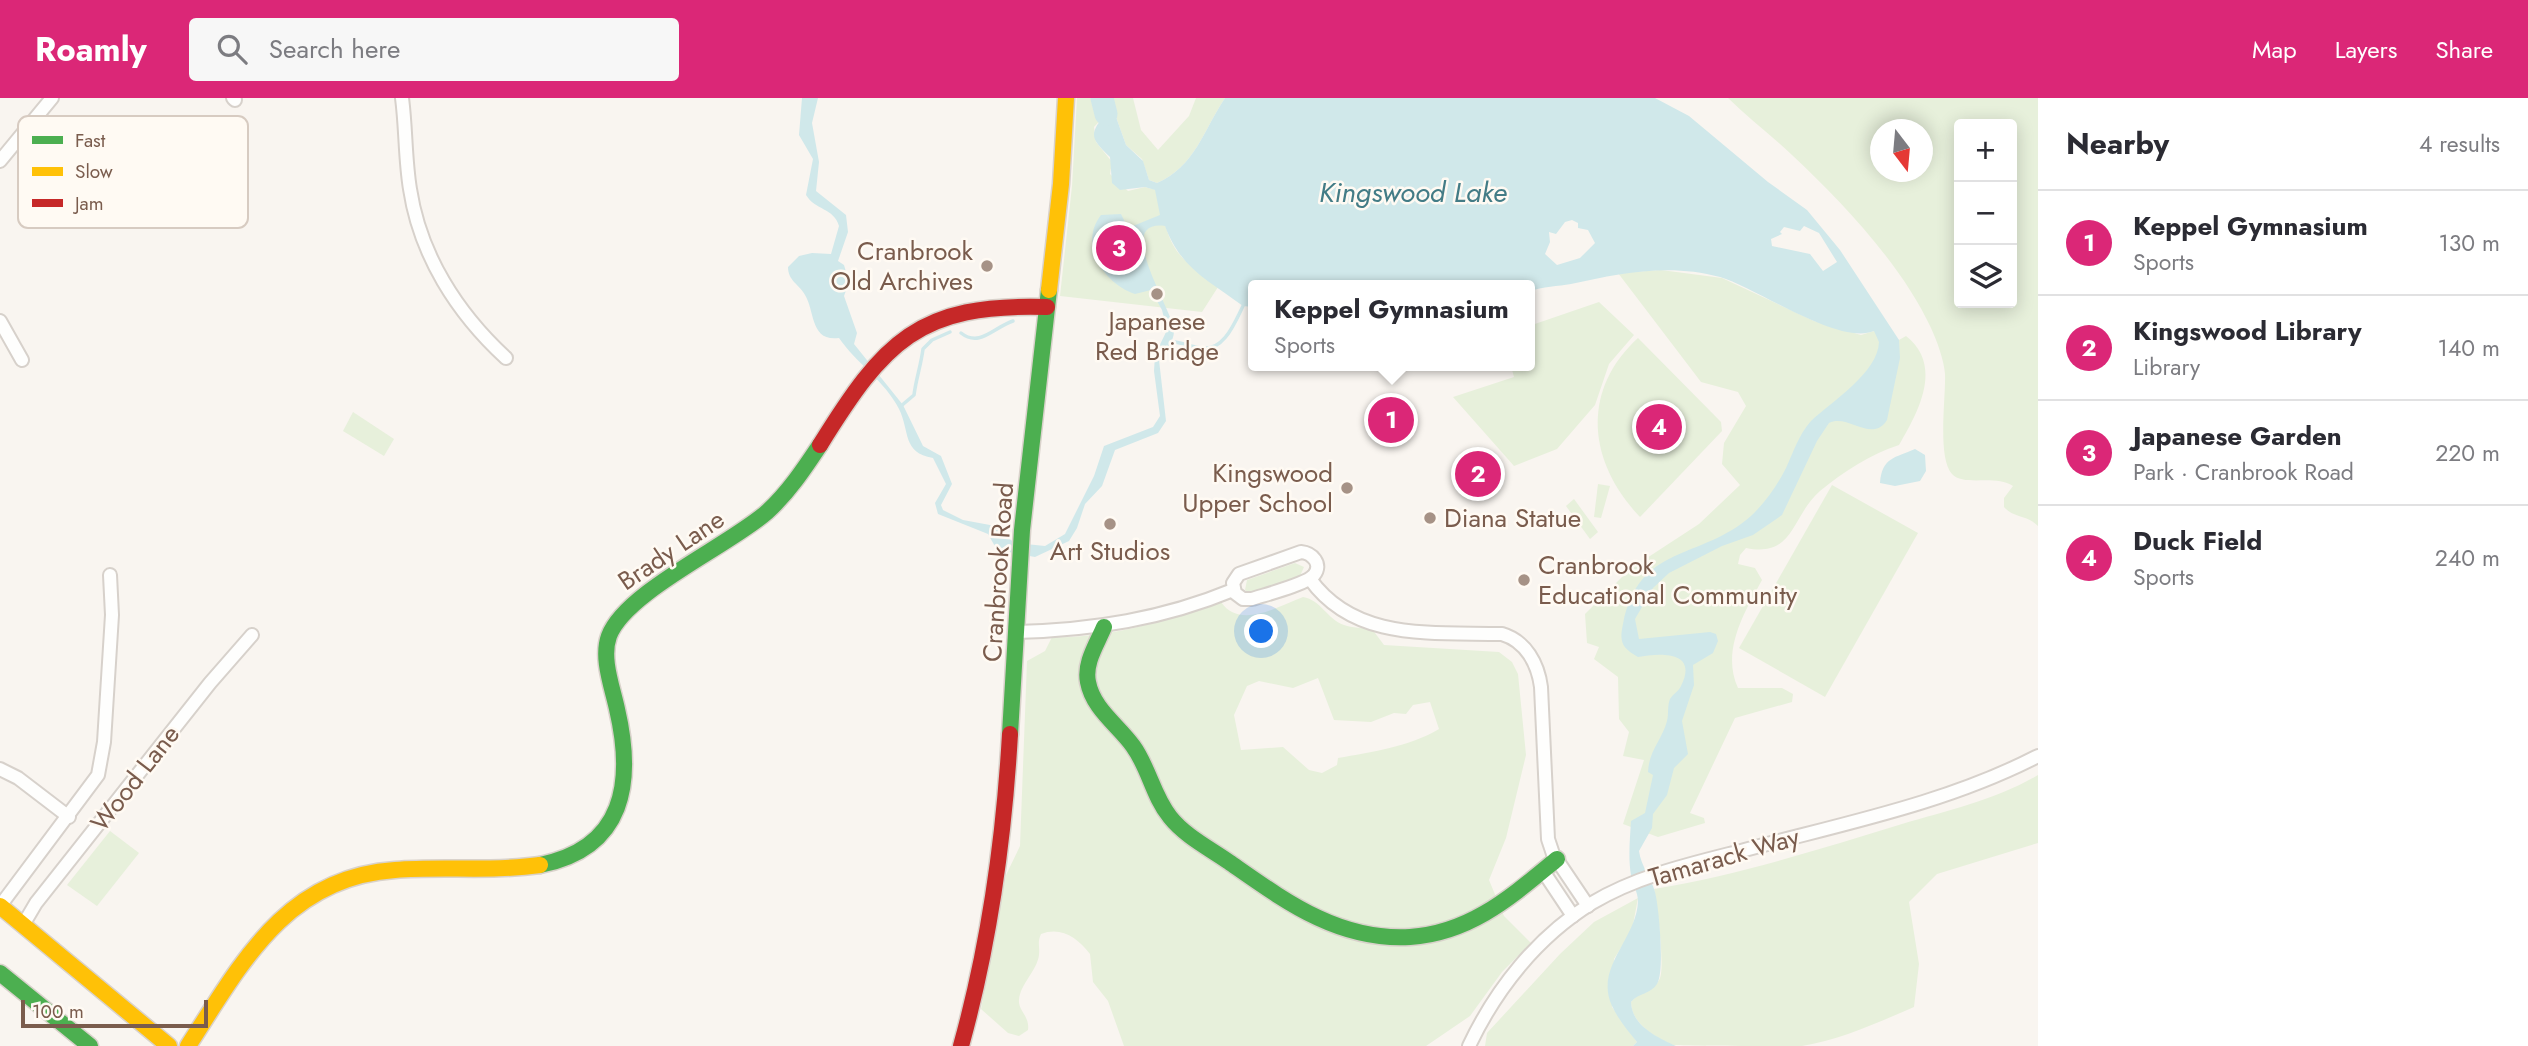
<!DOCTYPE html>
<meta charset="utf-8">
<style>
body{margin:0;font-family:Jost,sans-serif;background:#f7f7f7;color:#2b2b33}
.controls{position:absolute;right:21px;top:21px;display:grid;overflow:hidden;border-radius:7px;box-shadow:0 4px 18px #0003}
.controls button{width:63px;height:63px;display:grid;place-items:center;padding:0;border:0;border-bottom:2px solid #e1e1e2;background:#fff;color:#2b2b33;font:35px sans-serif}
.compass{position:absolute;left:1870px;top:21px;width:63px;height:63px;border-radius:50%;background:#fff;box-shadow:0 4px 18px #0003;rotate:164deg}
.scale{position:absolute;left:21px;bottom:18px;width:187px;box-sizing:border-box;padding-left:7px;border:4px solid #7a5c4d;border-top:0;font-size:19px;line-height:24px;white-space:nowrap;color:#7a5c4d;-webkit-text-stroke:5px #fffaf3;paint-order:stroke}
.you{position:absolute;left:1262px;top:534px;width:24px;height:24px;margin:-18px;border:5px solid #fff;border-radius:50%;background:#1a73e8;box-shadow:0 0 0 10px #1a73e833}
.badge{display:grid;place-items:center;width:46px;height:46px;border-radius:50%;background:#db2777;color:#fff;font-size:23px;font-weight:700}
.pin{position:absolute;translate:-50% -50%;border:4px solid #fff;box-shadow:0 2px 7px #0006}
.popup{position:absolute;left:1248px;top:182px;width:287px;height:91px;box-sizing:border-box;display:grid;place-content:center;border-radius:7px;background:#fff;filter:drop-shadow(0 2px 5px #0005);font-size:23px;white-space:nowrap;color:#7c7c81}
.popup b{font-size:26px;color:#2b2b33}
.popup::after{content:'';position:absolute;left:50%;top:100%;margin-left:-14px;border:14px solid transparent;border-top-color:#fff}
.list{margin:0;padding:0;list-style:none}
h2{display:flex;justify-content:space-between;align-items:center;height:91px;margin:0;padding:0 28px;font-size:30px}
h2 small{font-size:23px;font-weight:400;color:#7c7c81}
.list li{display:grid;grid-template-columns:46px 1fr auto;gap:21px;align-items:center;box-sizing:border-box;height:105px;padding:0 28px;border-top:2px solid #e1e1e2}
.list b{display:block;font-size:26px;white-space:nowrap}
.list p{margin:0;font-size:23px;white-space:nowrap;color:#7c7c81}
.list em{font-size:23px;font-style:normal;color:#7c7c81}
.icon{flex:none;width:38px;height:38px;fill:none;stroke:currentColor;stroke-width:2;stroke-linecap:round;stroke-linejoin:round}
.map{position:relative;flex:none;width:2038px;height:948px;overflow:hidden}
header{display:flex;align-items:center;gap:42px;box-sizing:border-box;height:98px;padding:0 35px;background:#db2777;color:#fff}
header strong{font-size:33px}
nav{display:flex;gap:38px;margin-inline-start:auto;font-size:24px}
.search{width:490px;height:63px;background:#f7f7f7;display:flex;align-items:center;gap:18px;box-sizing:border-box;padding:0 24px;border-radius:7px;color:#7c7c81;font-size:26px}
main{display:flex}
aside{flex:1;background:#fff}
.map>svg:first-child{display:block}
.green{fill:#e7f0db;fill-rule:evenodd}
.water{fill:#d0e8ea;fill-rule:evenodd}
.lines{fill:none;stroke-linecap:round;stroke-linejoin:round}
.stream{stroke:#d0e8ea;stroke-width:3.5}
.river{stroke:#d0e8ea;stroke-width:23}
.street-casing{stroke:#d7d1cb;stroke-width:16}
.fast-casing{stroke:#d9d2cb;stroke-width:19}
.slow-casing{stroke:#d9d2cb;stroke-width:19}
.jam-casing{stroke:#d9d2cb;stroke-width:19}
.street{stroke:#fefefd;stroke-width:12}
.fast{stroke:#4caf50;stroke-width:16}
.slow{stroke:#ffc107;stroke-width:16}
.jam{stroke:#c62828;stroke-width:16}
.poi-dot{fill:#a69286;stroke:#fffaf3;stroke-width:2.5}
.labels{text-anchor:middle;stroke-width:5;stroke-linejoin:round;paint-order:stroke}
.poi-label{font-size:26px;fill:#7a5c4d;stroke:#fffaf3;text-anchor:end}
.street-label{font-size:26px;fill:#7a5c4d;stroke:#fffaf3}
.water-label{font-size:28px;font-style:italic;fill:#437c86;stroke:#fffaf3}
.key{fill:#fffaf3;stroke:#d7cbc1;stroke-width:2}
.key-label{font-size:19px;fill:#7a5c4d}
</style>
<header>
<strong>Roamly</strong>
<div class="search"><svg class="icon" aria-label="search" viewBox="0 0 24 24"><circle cx="10" cy="10" r="6"/><path d="M15 15l6 6"/></svg>Search here</div>
<nav><a>Map</a><a>Layers</a><a>Share</a></nav>
</header>
<main>
<div class="map">
<svg width="2038" height="948" viewBox="0 0 2038 948">
<rect width="100%" height="100%" fill="#f9f5f0"/>
<g class="green">
<path d="M 1077,0 L 1133,0 L 1141,32 L 1158,52 L 1189,18 L 1196,0 L 1225,0 C 1204,31 1195,69 1157,85 L 1149,82 L 1142,61 L 1126,47 L 1116,19 L 1106,16 L 1094,29 L 1096,44 L 1112,64 L 1110,76 L 1128,93 L 1145,89 L 1156,92 C 1171,150 1169,153 1218,189 L 1202,214 L 1060,198 L 1072,88 Z"/>
<path d="M 1728,0 L 2038,0 L 2038,428 C 2028,417 2013,420 2004,409 L 2004,400 L 2013,388 C 1995,376 1964,389 1952,376 C 1937,360 1946,299 1945,276 C 1944,262 1937,243 1931,230 C 1902,167 1842,104 1792,57 C 1771,37 1748,20 1728,0 ZM 1959,26 L 2012,26 L 2012,205 L 1959,205 ZM 1881,32 L 1923,32 L 1923,74 L 1881,74 Z"/>
<path d="M 1661,172 L 1722,180 L 1814,223 L 1861,237 L 1874,233 L 1899,242 L 1906,238 C 1944,268 1918,314 1899,347 C 1871,356 1843,374 1820,393 C 1791,418 1795,460 1746,450 L 1740,457 L 1738,466 L 1755,470 L 1762,482 C 1744,515 1721,553 1738,590 L 1782,590 L 1793,596 L 1792,604 L 1735,620 L 1690,715 L 1704,720 L 1705,725 L 1658,739 L 1623,726 L 1644,662 L 1623,658 L 1629,634 L 1619,621 L 1618,579 L 1594,561 L 1599,549 L 1587,545 L 1585,516 L 1630,471 L 1699,426 L 1740,387 L 1722,366 L 1724,345 L 1746,308 L 1738,294 L 1701,284 L 1618,175 Z"/>
<polygon points="1599,204 1634,237 1609,266 1595,307 1557,351 1514,368 1453,299 1514,279 1511,268 1529,268 1529,228"/>
<path d="M 1638,240 L 1721,324 L 1722,333 L 1640,419 C 1588,365 1580,293 1638,240 Z"/>
<polygon points="353,314 394,341 384,358 343,333"/>
<polygon points="1598,386 1610,388 1601,420 1594,419"/>
<polygon points="1832,387 1918,435 1825,599 1739,550"/>
<polygon points="1574,401 1598,434 1590,441 1566,408"/>
<polygon points="1295,465 1304,469 1300,478 1250,496 1245,492 1247,482"/>
<path d="M 1303,499 C 1321,502 1327,521 1344,527 C 1352,530 1363,530 1372,531 L 1384,547 L 1499,554 L 1512,564 L 1518,576 L 1526,657 L 1506,740 L 1489,782 L 1504,818 L 1531,845 L 1502,874 L 1470,918 L 1426,948 L 1124,948 L 1108,903 L 1093,884 L 1090,856 C 1078,840 1061,828 1041,836 C 1037,845 1040,848 1039,857 C 1037,873 1020,886 1019,902 C 1018,913 1030,918 1028,932 L 1019,938 L 1008,935 L 981,911 L 1006,777 L 1020,748 L 1027,563 L 1045,553 L 1052,539 C 1109,541 1167,522 1221,504 C 1240,532 1279,508 1303,499 ZM 1318,580 L 1334,622 L 1371,624 L 1394,615 L 1406,616 L 1413,607 L 1430,604 L 1439,631 C 1409,649 1371,654 1338,660 L 1337,667 L 1322,675 L 1309,672 L 1283,649 L 1241,652 L 1234,617 L 1247,588 L 1259,583 L 1293,590 Z"/>
<path d="M 2038,677 L 2038,745 L 1937,776 L 1909,804 L 1919,866 L 1914,909 C 1879,924 1840,942 1802,948 C 1788,948 1684,948 1673,947 C 1655,940 1631,925 1631,904 C 1639,893 1654,894 1660,880 C 1665,867 1657,806 1654,791 C 1739,777 1820,751 1902,726 C 1947,713 1998,701 2038,677 Z"/>
<polygon points="110,733 139,755 97,808 67,787"/>
<polygon points="1638,800 1632,832 1614,861 1612,909 1637,944 1633,948 1485,948 1487,935 1560,856 1594,824"/>
</g>
<g class="water">
<path d="M 802,0 L 818,0 L 812,25 L 819,64 L 816,93 L 846,117 L 848,134 L 838,163 L 844,167 L 849,184 L 844,198 L 857,235 L 854,246 L 903,307 L 923,348 L 941,358 L 952,386 L 941,407 L 943,412 L 963,422 L 990,427 L 1015,445 L 1045,448 L 1065,436 L 1094,378 L 1104,348 L 1153,329 L 1160,318 L 1154,273 L 1155,257 L 1167,232 L 1162,212 L 1151,192 L 1135,196 C 1104,186 1078,146 1101,117 L 1121,116 L 1128,130 L 1160,117 L 1155,92 L 1145,89 L 1120,92 L 1112,85 L 1110,59 C 1091,41 1088,36 1106,16 L 1116,19 L 1126,47 L 1143,63 L 1149,82 L 1157,85 C 1195,69 1204,31 1225,0 L 1655,0 L 1689,18 L 1768,84 L 1807,112 L 1840,152 L 1899,242 L 1900,260 L 1887,322 C 1872,346 1848,315 1829,325 L 1817,343 L 1782,417 L 1753,437 L 1722,448 L 1669,475 L 1653,490 L 1635,521 L 1639,541 L 1710,534 L 1716,536 L 1718,543 L 1713,555 L 1693,567 L 1694,587 L 1682,623 L 1688,656 L 1674,670 L 1667,697 L 1653,716 L 1652,730 L 1639,753 C 1641,768 1651,780 1655,794 C 1659,809 1665,874 1657,886 C 1651,896 1638,895 1631,904 C 1632,928 1657,939 1676,948 L 1633,948 L 1637,944 C 1628,933 1618,921 1612,908 C 1594,869 1637,841 1638,803 C 1638,794 1632,785 1631,777 C 1628,760 1630,740 1631,723 L 1645,715 L 1653,677 L 1648,674 C 1649,652 1662,642 1667,623 C 1669,616 1667,608 1670,601 C 1673,596 1679,593 1681,588 C 1699,552 1659,555 1638,559 C 1622,550 1619,544 1623,526 C 1639,445 1700,463 1751,418 C 1765,405 1777,388 1786,370 C 1793,355 1799,336 1811,323 C 1831,304 1878,275 1879,244 L 1874,233 C 1839,248 1757,190 1720,179 C 1670,165 1620,175 1571,186 C 1558,188 1543,189 1529,193 L 1529,187 L 1253,187 L 1253,209 L 1243,208 C 1208,182 1181,171 1165,128 C 1111,121 1174,213 1174,233 C 1174,245 1164,253 1159,262 L 1166,323 L 1158,335 L 1115,352 L 1102,388 L 1085,406 L 1077,430 L 1069,443 L 1035,459 L 997,452 L 988,436 L 938,416 L 935,405 L 946,386 L 933,360 C 902,355 910,333 899,311 C 885,283 856,265 839,240 C 810,244 815,213 805,197 C 799,186 788,183 788,169 L 799,158 L 812,155 L 831,156 L 839,128 C 834,110 815,112 806,97 L 813,61 L 799,37 ZM 1572,122 L 1578,125 L 1578,130 L 1588,132 L 1595,145 L 1580,160 L 1557,167 L 1545,156 L 1550,144 L 1549,134 L 1556,136 L 1565,124 ZM 1804,128 L 1819,135 L 1837,164 L 1823,173 L 1810,156 L 1772,148 L 1771,141 L 1782,136 L 1780,134 L 1784,129 L 1800,133 Z"/>
<path d="M 1915,351 L 1925,357 L 1926,373 L 1920,383 L 1895,388 L 1880,385 C 1882,359 1895,360 1915,351 Z"/>
</g>
<g class="lines">
<g class="stream">
<path d="M 961,235 C 980,250 994,229 1013,223"/>
<path d="M 1168,243 C 1181,244 1188,248 1201,250 C 1224,254 1235,224 1243,208"/>
<path d="M 901,308 L 914,297 C 916,281 921,267 923,251 L 932,242 L 950,234"/>
</g>
<polyline class="river" points="1102,0 1106,16"/>
<g class="street-casing">
<g id="street">
<polyline points="233,0 235,2"/>
<path d="M 402,0 C 406,30 405,61 410,91 C 420,157 457,215 506,260"/>
<polyline points="0,63 52,0"/>
<polyline points="0,223 22,262"/>
<path d="M 1301,454 C 1312,455 1323,466 1314,477 C 1307,486 1264,497 1252,501 L 1243,501 L 1235,495 L 1233,485 L 1239,476 Z"/>
<path d="M 1310,481 C 1355,544 1433,534 1502,536 C 1526,543 1538,566 1541,589 L 1548,741 L 1553,756 L 1588,808"/>
<path d="M 1017,534 C 1093,532 1163,521 1233,492"/>
<polyline points="0,671 18,680 69,719"/>
<polyline points="1543,773 1573,818"/>
<polyline points="0,808 98,677 104,644 112,517 110,477"/>
<polyline points="23,827 36,805 210,585 252,537"/>
<path d="M 1469,948 C 1496,891 1537,839 1592,805 C 1637,778 1690,766 1741,753 C 1841,726 1945,706 2038,658"/>
</g>
</g>
<g class="fast-casing">
<g id="fast">
<path d="M 1104,529 C 1097,546 1084,565 1088,584 C 1093,611 1118,627 1133,648 C 1149,670 1153,698 1170,719 C 1185,738 1209,750 1229,764 C 1285,803 1338,843 1410,839 C 1471,835 1512,798 1557,761"/>
<polyline points="1010,636 1022,432 1049,192"/>
<path d="M 540,767 C 625,750 634,684 617,611 C 612,588 601,560 609,538 C 625,494 730,447 767,414 C 788,395 804,371 820,347"/>
<polyline points="0,875 90,948"/>
</g>
</g>
<g class="slow-casing">
<g id="slow">
<polyline points="1049,192 1061,86 1066,0"/>
<polyline points="0,808 169,948"/>
<path d="M 188,948 C 241,866 286,779 395,772 C 443,768 491,774 540,767"/>
</g>
</g>
<g class="jam-casing">
<g id="jam">
<path d="M 820,347 C 884,244 918,205 1047,209"/>
<path d="M 961,948 C 989,847 1004,741 1010,636"/>
</g>
</g>
<use href="#street" class="street"/>
<use href="#fast" class="fast"/>
<use href="#slow" class="slow"/>
<use href="#jam" class="jam"/>
</g>
<g class="poi-dot">
<circle cx="987" cy="168" r="7"/>
<circle cx="1157" cy="196" r="7"/>
<circle cx="1347" cy="390" r="7"/>
<circle cx="1430" cy="420" r="7"/>
<circle cx="1110" cy="426" r="7"/>
<circle cx="1524" cy="482" r="7"/>
</g>
<g class="labels">
<g class="poi-label">
<text x="973" y="162">Cranbrook<tspan x="973" dy="30">Old Archives</tspan></text>
<text x="1157" y="232" text-anchor="middle">Japanese<tspan x="1157" dy="30">Red Bridge</tspan></text>
<text x="1333" y="384">Kingswood<tspan x="1333" dy="30">Upper School</tspan></text>
<text x="1444" y="429" text-anchor="start">Diana Statue</text>
<text x="1110" y="462" text-anchor="middle">Art Studios</text>
<text x="1538" y="476" text-anchor="start">Cranbrook<tspan x="1538" dy="30">Educational Community</tspan></text>
</g>
<g class="street-label">
<text transform="translate(671 452) rotate(-34)" y="9">Brady Lane</text>
<text transform="translate(998 474) rotate(-86)" y="9">Cranbrook Road</text>
<text transform="translate(135 680) rotate(-52)" y="9">Wood Lane</text>
<text transform="translate(1724 759) rotate(-16)" y="9">Tamarack Way</text>
</g>
<g class="water-label">
<text x="1413" y="104">Kingswood Lake</text>
</g>
</g>
<rect x="18" y="18" width="230" height="112" rx="10" class="key"/>
<rect x="32" y="38" width="31" height="8" fill="#4caf50"/>
<rect x="32" y="69" width="31" height="9" fill="#ffc107"/>
<rect x="32" y="101" width="31" height="8" fill="#c62828"/>
<g class="key-label">
<text x="75" y="49">Fast</text>
<text x="75" y="80">Slow</text>
<text x="75" y="112">Jam</text>
</g>
</svg>
<div class="controls">
<button>+</button>
<button>−</button>
<button><svg class="icon" aria-label="layers" viewBox="0 0 24 24"><path d="M12 4l9 5-9 5-9-5zM3 14l9 5 9-5"/></svg></button>
</div>
<svg class="compass" viewBox="-18 -18 36 36"><path d="M0-13l5 13h-10z" fill="#e53935"/><path d="M0 13l5-13h-10z" fill="#7c7c81"/></svg>
<div class="scale">100 m</div>
<div class="you"></div>
<div class="pin badge" style="left:1391px;top:322px">1</div>
<div class="popup"><b>Keppel Gymnasium</b>Sports</div>
<div class="pin badge" style="left:1478px;top:376px">2</div>
<div class="pin badge" style="left:1119px;top:150px">3</div>
<div class="pin badge" style="left:1659px;top:329px">4</div>
</div>
<aside>
<h2>Nearby<small>4 results</small></h2>
<ul class="list">
<li><span class="badge">1</span><div><b>Keppel Gymnasium</b><p>Sports</p></div><em>130 m</em></li>
<li><span class="badge">2</span><div><b>Kingswood Library</b><p>Library</p></div><em>140 m</em></li>
<li><span class="badge">3</span><div><b>Japanese Garden</b><p>Park · Cranbrook Road</p></div><em>220 m</em></li>
<li><span class="badge">4</span><div><b>Duck Field</b><p>Sports</p></div><em>240 m</em></li>
</ul>
</aside>
</main>
